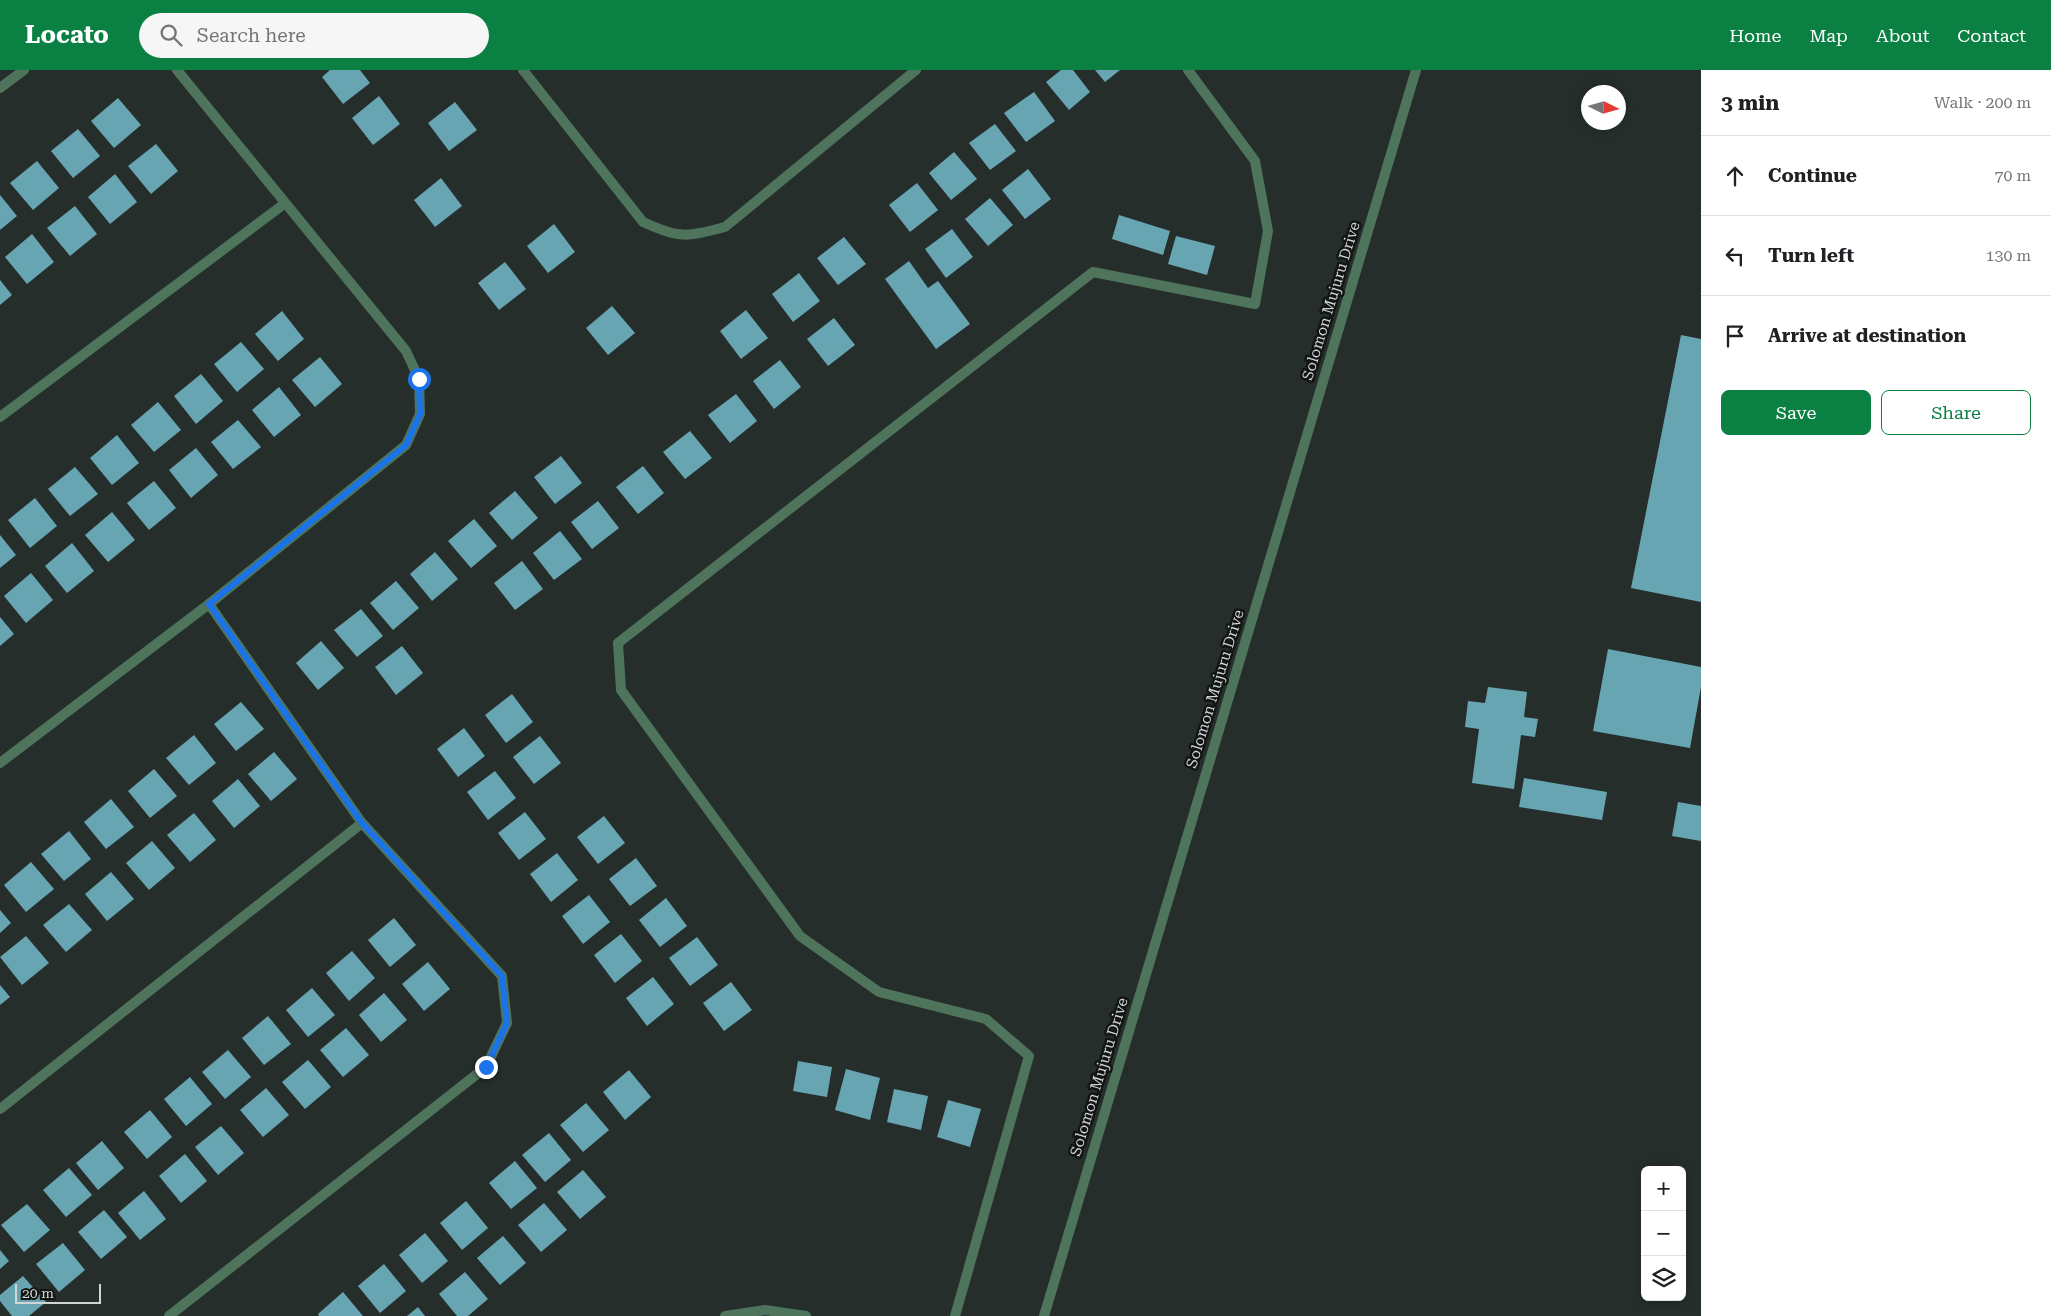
<!DOCTYPE html>
<meta charset="utf-8">
<style>
body{margin:0;font-family:"Roboto Serif",serif;background:#f6f6f6;color:#202124}
.controls{position:absolute;right:15px;bottom:15px;display:grid;overflow:hidden;border-radius:8px;box-shadow:0 2px 12px #0003}
.controls button{width:45px;height:45px;display:grid;place-items:center;padding:0;border:0;border-bottom:1px solid #e0e0e0;background:#fff;color:#202124;font:25px sans-serif}
.compass{position:absolute;left:1581px;top:15px;width:45px;height:45px;border-radius:50%;background:#fff;box-shadow:0 2px 12px #0003;rotate:95deg}
.scale{position:absolute;left:15px;bottom:12px;width:86px;box-sizing:border-box;padding-left:5px;border:2px solid #d1d6d5;border-top:0;font-size:14px;line-height:18px;white-space:nowrap;color:#d1d6d5;-webkit-text-stroke:4px #121514;paint-order:stroke}
.stop{position:absolute;width:15px;height:15px;margin:-11px;border:4px solid #1a73e8;border-radius:50%;background:#fff}
.stop.end{background:#1a73e8;border-color:#fff;box-shadow:0 1px 5px #0008}
.list{margin:0;padding:0;list-style:none}
h2{display:flex;justify-content:space-between;align-items:center;height:65px;margin:0;padding:0 20px;font-size:21px}
h2 small{font-size:16px;font-weight:400;color:#757577}
.list li{display:grid;grid-template-columns:32px 1fr auto;gap:15px;align-items:center;box-sizing:border-box;height:80px;padding:0 20px;border-top:1px solid #e0e0e0}
.list b{display:block;font-size:19px;white-space:nowrap}
.list em{font-size:16px;font-style:normal;color:#757577}
.actions{display:flex;gap:10px;padding:15px 20px}
.actions a{flex:1;padding:11px 0;border:1px solid #0b8043;border-radius:8px;text-align:center;font-size:18px;color:#0b8043}
.actions .main{background:#0b8043;color:#fff}
.icon{flex:none;width:28px;height:28px;fill:none;stroke:currentColor;stroke-width:2;stroke-linecap:round;stroke-linejoin:round}
.map{position:relative;flex:none;width:1701px;height:1246px;overflow:hidden}
header{display:flex;align-items:center;gap:30px;box-sizing:border-box;height:70px;padding:0 25px;background:#0b8043;color:#fff}
header strong{font-size:24px}
nav{display:flex;gap:28px;margin-inline-start:auto;font-size:18px}
.search{width:350px;height:45px;background:#f6f6f6;display:flex;align-items:center;gap:12px;box-sizing:border-box;padding:0 18px;border-radius:28px;color:#757577;font-size:19px}
main{display:flex}
aside{flex:1;background:#fff}
.map>svg:first-child{display:block}
.building{fill:#68a5b3}
.lines{fill:none;stroke-linecap:round;stroke-linejoin:round}
.minor{stroke:#4f745c;stroke-width:10}
.tertiary{stroke:#4f745c;stroke-width:10}
.route{stroke:#1a73e8;stroke-width:6}
.labels{text-anchor:middle;stroke-width:5;stroke-linejoin:round;paint-order:stroke}
.street-label{font-size:15px;fill:#d1d6d5;stroke:#121514}
</style>
<header>
<strong>Locato</strong>
<div class="search"><svg class="icon" aria-label="search" viewBox="0 0 24 24"><circle cx="10" cy="10" r="6"/><path d="M15 15l6 6"/></svg>Search here</div>
<nav><a>Home</a><a>Map</a><a>About</a><a>Contact</a></nav>
</header>
<main>
<div class="map">
<svg width="1701" height="1246" viewBox="0 0 1701 1246">
<rect width="100%" height="100%" fill="#262e2c"/>
<g class="building">
<polygon points="330,0 360,0 370,13 343,34 322,7"/>
<polygon points="1061,0 1073,0 1090,22 1069,40 1046,12"/>
<polygon points="1095,0 1120,0 1105,12"/>
<polygon points="1034,22 1055,51 1026,72 1004,43"/>
<polygon points="379,26 400,54 373,75 352,48"/>
<polygon points="118,28 141,55 114,78 91,51"/>
<polygon points="455,32 477,60 449,81 428,53"/>
<polygon points="995,54 1016,81 990,100 969,73"/>
<polygon points="78,59 100,86 73,108 51,81"/>
<polygon points="156,74 178,101 151,124 128,96"/>
<polygon points="954,82 977,109 951,130 929,103"/>
<polygon points="37,91 59,118 33,140 10,113"/>
<polygon points="1028,99 1051,129 1025,149 1002,120"/>
<polygon points="115,104 137,132 110,154 88,127"/>
<polygon points="441,108 462,136 435,157 414,130"/>
<polygon points="917,113 938,140 910,162 889,135"/>
<polygon points="0,125 17,146 0,160"/>
<polygon points="990,128 1013,155 988,176 965,149"/>
<polygon points="75,136 97,164 70,186 47,158"/>
<polygon points="1119,145 1170,161 1163,185 1112,169"/>
<polygon points="554,154 575,182 548,203 527,176"/>
<polygon points="952,159 973,187 946,208 925,179"/>
<polygon points="32,164 54,192 27,214 5,187"/>
<polygon points="1176,166 1215,176 1207,205 1168,194"/>
<polygon points="844,167 866,194 838,215 817,188"/>
<polygon points="909,191 928,218 938,211 970,254 936,279 885,209"/>
<polygon points="505,192 526,219 499,240 478,213"/>
<polygon points="799,203 820,231 793,252 772,224"/>
<polygon points="0,210 12,225 0,235"/>
<polygon points="612,236 635,263 608,285 586,258"/>
<polygon points="746,240 768,268 741,289 720,261"/>
<polygon points="282,241 304,269 278,291 255,264"/>
<polygon points="834,248 855,275 828,296 807,269"/>
<polygon points="1681,265 1701,269 1701,532 1631,518"/>
<polygon points="241,272 264,299 237,322 214,294"/>
<polygon points="320,287 342,314 315,337 292,310"/>
<polygon points="780,290 801,317 774,339 753,311"/>
<polygon points="201,304 223,331 196,354 174,326"/>
<polygon points="279,317 301,345 274,367 252,340"/>
<polygon points="736,324 757,351 730,373 708,345"/>
<polygon points="158,332 181,360 154,382 131,355"/>
<polygon points="238,350 261,377 233,399 211,372"/>
<polygon points="690,361 712,388 685,409 663,382"/>
<polygon points="117,365 139,393 112,415 90,388"/>
<polygon points="196,378 218,405 191,428 169,400"/>
<polygon points="561,386 582,413 555,434 534,407"/>
<polygon points="643,396 664,423 638,444 616,417"/>
<polygon points="75,397 98,424 70,446 48,419"/>
<polygon points="154,411 176,438 149,460 127,433"/>
<polygon points="515,421 538,448 512,470 489,443"/>
<polygon points="35,428 57,456 30,478 8,450"/>
<polygon points="598,431 619,458 592,479 571,452"/>
<polygon points="112,442 135,470 108,492 85,465"/>
<polygon points="474,449 497,476 471,498 448,471"/>
<polygon points="560,461 582,489 554,510 533,483"/>
<polygon points="0,465 16,485 0,498"/>
<polygon points="72,473 94,501 67,523 45,496"/>
<polygon points="435,482 458,509 432,531 410,504"/>
<polygon points="522,491 543,519 515,540 494,513"/>
<polygon points="31,503 53,530 26,553 4,526"/>
<polygon points="396,511 419,538 393,560 370,533"/>
<polygon points="361,539 383,566 357,587 334,560"/>
<polygon points="0,547 14,564 0,576"/>
<polygon points="321,571 344,598 318,620 296,593"/>
<polygon points="402,576 423,603 396,625 375,597"/>
<polygon points="1608,579 1701,597 1701,617 1690,678 1593,661"/>
<polygon points="1488,617 1527,622 1524,647 1538,649 1535,667 1521,665 1514,719 1472,713 1479,659 1465,657 1468,631 1485,633"/>
<polygon points="512,624 533,652 506,673 485,645"/>
<polygon points="241,632 264,659 236,681 214,654"/>
<polygon points="464,658 485,686 458,707 437,679"/>
<polygon points="194,665 216,693 189,715 166,688"/>
<polygon points="540,666 561,693 534,714 513,687"/>
<polygon points="274,682 297,709 271,731 248,704"/>
<polygon points="154,699 177,726 150,748 128,721"/>
<polygon points="495,701 516,728 488,750 467,722"/>
<polygon points="1524,708 1607,722 1602,750 1519,737"/>
<polygon points="238,709 260,736 234,758 212,731"/>
<polygon points="111,729 134,757 106,779 84,752"/>
<polygon points="1678,732 1701,736 1701,771 1672,766"/>
<polygon points="525,742 546,769 519,790 498,763"/>
<polygon points="194,743 216,770 190,792 167,765"/>
<polygon points="604,746 625,773 598,794 577,767"/>
<polygon points="69,761 91,789 64,811 41,784"/>
<polygon points="152,771 175,798 149,820 126,793"/>
<polygon points="557,783 578,810 551,832 530,804"/>
<polygon points="636,788 657,816 630,836 609,809"/>
<polygon points="31,792 54,819 26,842 4,815"/>
<polygon points="111,802 134,829 107,851 85,824"/>
<polygon points="589,825 610,852 583,874 562,846"/>
<polygon points="666,828 687,856 660,877 639,850"/>
<polygon points="69,834 92,860 66,882 43,855"/>
<polygon points="0,840 11,853 0,863"/>
<polygon points="394,848 416,875 390,897 368,870"/>
<polygon points="621,864 642,891 615,913 594,885"/>
<polygon points="26,866 49,893 22,915 0,887"/>
<polygon points="697,867 718,895 690,916 669,888"/>
<polygon points="352,881 375,908 349,931 326,903"/>
<polygon points="428,892 450,919 424,941 402,914"/>
<polygon points="653,907 674,934 647,956 626,928"/>
<polygon points="731,912 752,940 724,961 703,933"/>
<polygon points="0,915 10,927 0,935"/>
<polygon points="312,918 335,945 308,967 286,940"/>
<polygon points="384,923 407,950 381,972 359,945"/>
<polygon points="268,946 291,974 264,995 242,968"/>
<polygon points="346,958 369,985 343,1007 320,980"/>
<polygon points="228,980 251,1007 225,1029 202,1002"/>
<polygon points="308,990 331,1017 305,1039 282,1012"/>
<polygon points="798,991 832,997 827,1027 793,1021"/>
<polygon points="846,999 880,1008 870,1050 835,1040"/>
<polygon points="629,1000 651,1027 625,1050 603,1022"/>
<polygon points="190,1007 212,1034 186,1056 164,1029"/>
<polygon points="266,1018 289,1045 263,1067 240,1040"/>
<polygon points="894,1019 928,1026 921,1060 887,1052"/>
<polygon points="948,1030 981,1039 970,1077 937,1067"/>
<polygon points="586,1033 609,1060 583,1082 560,1055"/>
<polygon points="150,1040 172,1067 147,1089 124,1062"/>
<polygon points="221,1056 244,1083 218,1105 195,1077"/>
<polygon points="549,1063 571,1090 545,1112 522,1085"/>
<polygon points="102,1071 124,1098 98,1120 76,1093"/>
<polygon points="185,1084 207,1111 181,1133 159,1106"/>
<polygon points="515,1091 537,1118 511,1139 489,1113"/>
<polygon points="69,1098 92,1125 66,1147 43,1120"/>
<polygon points="583,1100 606,1127 580,1149 557,1122"/>
<polygon points="144,1121 166,1149 140,1170 118,1143"/>
<polygon points="466,1131 488,1158 462,1180 440,1153"/>
<polygon points="544,1133 567,1160 541,1182 518,1155"/>
<polygon points="27,1134 50,1160 24,1182 1,1155"/>
<polygon points="104,1140 127,1167 101,1189 78,1162"/>
<polygon points="425,1163 448,1191 422,1213 399,1185"/>
<polygon points="503,1166 526,1193 500,1215 477,1188"/>
<polygon points="63,1173 85,1200 59,1222 36,1194"/>
<polygon points="0,1180 9,1191 0,1199"/>
<polygon points="384,1194 406,1221 380,1243 358,1216"/>
<polygon points="465,1202 488,1229 468,1246 457,1246 439,1224"/>
<polygon points="23,1206 46,1232 29,1246 12,1246 0,1231 0,1225"/>
<polygon points="343,1222 363,1246 319,1246 318,1244"/>
<polygon points="418,1237 425,1246 407,1246"/>
</g>
<g class="lines">
<g class="minor">
<path d="M 523,0 L 643,152 C 680,169 686,167 725,157 L 916,0"/>
<polyline points="0,18 24,0"/>
<polyline points="0,347 284,134"/>
<polyline points="0,693 209,534 406,375 420,344 419,309 406,281 177,0"/>
<polyline points="0,1039 362,753"/>
<polyline points="169,1246 486,997 507,953 502,906 362,753 209,534"/>
<polyline points="725,1246 765,1240 806,1246"/>
<polyline points="955,1246 1029,986 986,949 879,922 800,866 621,620 618,573 1093,202 1255,234 1268,161 1255,91 1188,0"/>
</g>
<polyline class="tertiary" points="1044,1246 1416,0"/>
</g>
<g class="lines">
<polyline class="route" points="419,309 420,344 406,375 209,534 362,753 502,906 507,953 486,997"/>
</g>
<g class="labels">
<g class="street-label">
<text transform="translate(1331 231) rotate(-73)" y="5">Solomon Mujuru Drive</text>
<text transform="translate(1215 619) rotate(-73)" y="5">Solomon Mujuru Drive</text>
<text transform="translate(1099 1007) rotate(-73)" y="5">Solomon Mujuru Drive</text>
</g>
</g>
</svg>
<div class="controls">
<button>+</button>
<button>−</button>
<button><svg class="icon" aria-label="layers" viewBox="0 0 24 24"><path d="M12 4l9 5-9 5-9-5zM3 14l9 5 9-5"/></svg></button>
</div>
<svg class="compass" viewBox="-18 -18 36 36"><path d="M0-13l5 13h-10z" fill="#e53935"/><path d="M0 13l5-13h-10z" fill="#757577"/></svg>
<div class="scale">20 m</div>
<div class="stop" style="left:419px;top:309px"></div>
<div class="stop end" style="left:486px;top:997px"></div>
</div>
<aside>
<h2>3 min<small>Walk · 200 m</small></h2>
<ul class="list">
<li><svg class="icon" aria-label="ahead" viewBox="0 0 24 24"><path d="M12 20V5M6 11l6-6 6 6"/></svg><div><b>Continue</b></div><em>70 m</em></li>
<li><svg class="icon" aria-label="left" viewBox="0 0 24 24"><path d="M17 20v-9H6M10 6l-5 5 5 5"/></svg><div><b>Turn left</b></div><em>130 m</em></li>
<li><svg class="icon" aria-label="arrive" viewBox="0 0 24 24"><path d="M6 21V4h12l-3 4 3 4H6"/></svg><div><b>Arrive at destination</b></div></li>
</ul>
<div class="actions"><a class="main">Save</a><a>Share</a></div>
</aside>
</main>
